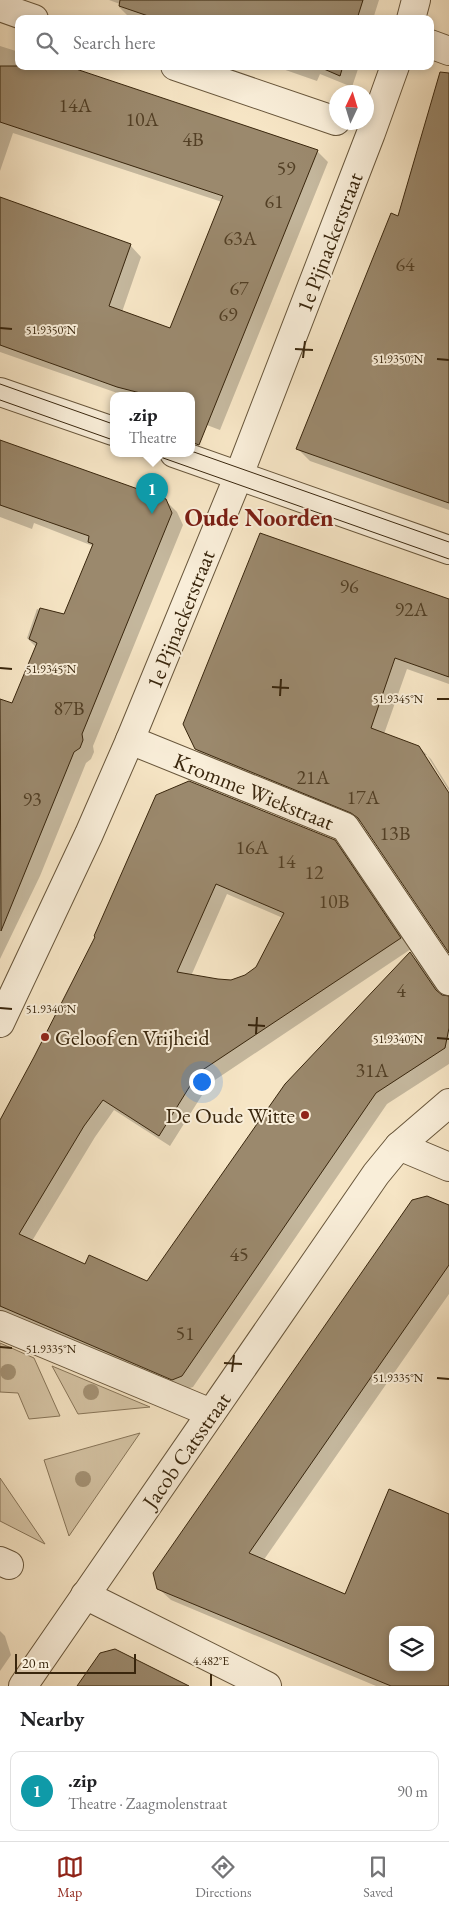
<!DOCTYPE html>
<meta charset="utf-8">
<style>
body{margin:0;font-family:"EB Garamond",serif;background:#f6f6f6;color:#202124}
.controls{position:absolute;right:15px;bottom:15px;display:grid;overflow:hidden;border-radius:10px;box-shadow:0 2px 8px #0003}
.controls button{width:45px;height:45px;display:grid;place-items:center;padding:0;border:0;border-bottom:1px solid #e0e0e0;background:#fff;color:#202124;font:25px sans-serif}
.compass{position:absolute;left:329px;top:85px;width:45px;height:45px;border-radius:50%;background:#fff;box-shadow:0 2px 8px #0003;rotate:4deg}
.scale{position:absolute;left:15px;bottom:12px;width:121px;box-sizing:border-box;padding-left:5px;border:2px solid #39260d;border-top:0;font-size:14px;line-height:18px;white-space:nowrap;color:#39260d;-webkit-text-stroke:4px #f9eed9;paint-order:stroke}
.you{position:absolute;left:201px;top:1081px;width:18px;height:18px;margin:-12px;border:4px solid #fff;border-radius:50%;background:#1a73e8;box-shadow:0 0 0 8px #1a73e833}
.badge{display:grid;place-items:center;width:32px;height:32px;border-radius:50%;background:#8f2418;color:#fff;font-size:16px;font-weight:700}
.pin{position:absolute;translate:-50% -41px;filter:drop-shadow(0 1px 2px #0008)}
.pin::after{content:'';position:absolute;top:26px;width:18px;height:15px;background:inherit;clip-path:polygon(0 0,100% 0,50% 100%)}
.popup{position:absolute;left:110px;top:392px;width:85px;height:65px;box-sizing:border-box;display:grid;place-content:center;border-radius:10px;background:#fff;filter:drop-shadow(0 1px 4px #0005);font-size:16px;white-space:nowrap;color:#757577}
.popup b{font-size:19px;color:#202124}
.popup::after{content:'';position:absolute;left:50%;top:100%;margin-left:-10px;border:10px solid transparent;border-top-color:#fff}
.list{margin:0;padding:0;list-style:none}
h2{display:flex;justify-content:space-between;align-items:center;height:65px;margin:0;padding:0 20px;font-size:21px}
h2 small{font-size:16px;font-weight:400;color:#757577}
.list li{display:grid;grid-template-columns:32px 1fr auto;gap:15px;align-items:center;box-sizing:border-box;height:80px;margin:0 10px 10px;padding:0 10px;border:1px solid #e0e0e0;border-radius:10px}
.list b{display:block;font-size:19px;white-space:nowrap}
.list p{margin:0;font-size:16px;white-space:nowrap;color:#757577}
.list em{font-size:16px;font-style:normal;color:#757577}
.icon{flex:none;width:28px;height:28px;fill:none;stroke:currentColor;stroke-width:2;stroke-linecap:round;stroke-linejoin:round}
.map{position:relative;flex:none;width:449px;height:1686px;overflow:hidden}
.search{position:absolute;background:#fff;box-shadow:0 2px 8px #0003;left:15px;right:15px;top:15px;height:55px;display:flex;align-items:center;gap:12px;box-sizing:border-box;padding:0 18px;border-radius:10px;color:#757577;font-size:19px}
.sheet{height:155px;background:#fff}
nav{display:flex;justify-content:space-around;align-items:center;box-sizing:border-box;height:70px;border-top:1px solid #e0e0e0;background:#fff;font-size:14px;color:#757577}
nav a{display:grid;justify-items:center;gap:2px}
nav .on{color:#8f2418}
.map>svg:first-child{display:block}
.green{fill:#d6c5a6;stroke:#88765a}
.shadow{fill:#0003;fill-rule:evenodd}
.building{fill:#9b896d;stroke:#39260d;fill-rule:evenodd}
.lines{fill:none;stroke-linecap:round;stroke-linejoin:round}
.minor-casing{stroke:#68563b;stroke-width:30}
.minor{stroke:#f9eed9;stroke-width:28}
.tram{stroke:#39260d;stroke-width:1}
.tree{fill:#a49275}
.ticks{fill:none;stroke:#39260d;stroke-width:2}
.poi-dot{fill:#8f2418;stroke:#f9eed9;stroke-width:2}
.labels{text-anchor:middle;stroke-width:4;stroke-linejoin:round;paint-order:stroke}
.number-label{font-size:20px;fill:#523f25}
.street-label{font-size:22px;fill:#39260d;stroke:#f9eed9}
.poi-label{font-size:22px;fill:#39260d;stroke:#f9eed9;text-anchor:start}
.neighbourhood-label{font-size:24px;font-weight:bold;fill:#7a1f14;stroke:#f9eed9}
.ticks-label{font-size:12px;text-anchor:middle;fill:#39260d;stroke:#f9eed9;stroke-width:4;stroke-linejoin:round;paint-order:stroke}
</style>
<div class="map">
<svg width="449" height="1686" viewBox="0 0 449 1686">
<rect width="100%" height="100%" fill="#f6e5c5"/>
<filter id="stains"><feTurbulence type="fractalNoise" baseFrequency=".004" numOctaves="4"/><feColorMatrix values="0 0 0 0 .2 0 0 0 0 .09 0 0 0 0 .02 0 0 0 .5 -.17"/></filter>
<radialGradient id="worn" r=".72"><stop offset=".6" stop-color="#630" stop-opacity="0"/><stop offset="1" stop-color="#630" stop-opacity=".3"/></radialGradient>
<g class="green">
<polygon points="0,1343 34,1358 60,1416 29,1419 18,1393 0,1392"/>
<polygon points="52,1366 150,1407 78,1414"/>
<polygon points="140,1433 69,1536 44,1460"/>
<polygon points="0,1478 45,1544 0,1521"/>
</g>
<g class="shadow">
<polygon points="109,0 379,0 373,19 131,19 119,7 120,4"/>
<polygon points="0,46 19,52 19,66 317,151 328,162 220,430 191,419 191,395 123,395 0,352 0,198 130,245 141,257 122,312 170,330 222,202 13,133 0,171"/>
<polygon points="274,66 359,66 352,87 320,74 317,81"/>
<polygon points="449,90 449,510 310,461 298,449 399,218"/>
<polygon points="0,442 165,500 177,512 183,525 93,746 94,752 91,759 86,763 40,876 0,959 0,700 13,705 36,647 27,638 37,609 65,615 93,546 34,523 32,529 0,517"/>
<polygon points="449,601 449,684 407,669 384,734 419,747 431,759 449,788 449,791 427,755 424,755 449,795 449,951 363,823 208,761 196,749"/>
<path d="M 157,796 L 334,841 L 346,852 L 411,949 L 209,1084 L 170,1146 L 114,1110 L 95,1137 L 32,1241 L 86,1265 L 148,1283 L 410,954 L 421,964 L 443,997 L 449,998 L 449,1064 L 387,1104 L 193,1387 L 183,1390 L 0,1311 L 0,1121 L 35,1058 L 97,937 ZM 227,894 L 283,918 L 257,968 L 239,979 L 217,981 L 191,976 Z"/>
<path d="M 449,1207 L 449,1294 L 263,1561 L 345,1596 L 449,1515 L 449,1686 L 376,1686 L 171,1600 L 158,1588 ZM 393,1630 L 430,1630 L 430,1667 L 393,1667 Z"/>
<polygon points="0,1631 5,1636 11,1655 0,1671"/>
</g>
<g class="building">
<polygon points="120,0 363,0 357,19 157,19 119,6"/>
<polygon points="0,66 67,66 318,150 199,445 191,442 191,395 148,395 117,387 0,345 0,197 131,244 109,306 170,328 223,196 0,122"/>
<polygon points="317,66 343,66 340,76"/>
<polygon points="440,72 449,73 449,503 296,449 391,213 398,216"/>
<polygon points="0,440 166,499 172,513 82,734 83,740 80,748 74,752 1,931 0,699 12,703 37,643 29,639 40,608 64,614 93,544 88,542 89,536 0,505"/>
<polygon points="260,533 449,599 449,677 395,658 371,728 419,746 449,793 449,953 358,818 351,813 195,749 183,724"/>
<path d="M 189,781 L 335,840 L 401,938 L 198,1073 L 159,1136 L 103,1100 L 84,1126 L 19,1234 L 85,1264 L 89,1255 L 147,1281 L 285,1084 L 410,952 L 436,990 L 442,995 L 449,996 L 449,1028 L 445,1048 L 376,1093 L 182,1376 L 172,1380 L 0,1306 L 0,1120 L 34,1057 L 95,937 L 94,936 L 156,795 ZM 216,884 L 284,913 L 256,967 L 245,975 L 231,980 L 218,979 L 177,972 Z"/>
<path d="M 427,1196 L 449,1205 L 449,1265 L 249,1553 L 345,1594 L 389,1489 L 449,1514 L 449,1686 L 391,1686 L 157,1589 L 153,1573 L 412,1200 ZM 393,1630 L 430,1630 L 430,1667 L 393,1667 Z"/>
<polygon points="115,1649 189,1686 77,1686 100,1653"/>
</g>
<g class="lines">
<g class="minor-casing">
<g id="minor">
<polyline points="0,7 34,19"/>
<polyline points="411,19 416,0"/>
<polyline points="430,44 449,51"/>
<polyline points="175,66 336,121"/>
<polyline points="0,392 113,431"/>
<polyline points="174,453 449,550"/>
<polyline points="130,740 345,827 449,981"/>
<polyline points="0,1023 89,834 130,740 239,475 371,133 395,66"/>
<polyline points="399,1146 449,1167"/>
<polyline points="0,1325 211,1413"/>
<polyline points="0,1561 9,1565"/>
<polyline points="85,1595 267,1686"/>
<polyline points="23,1686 376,1174 399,1146 449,1103"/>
</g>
</g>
<use href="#minor" class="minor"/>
<g class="tram">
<polyline points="0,384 113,424"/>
<polyline points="0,400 113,440"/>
<polyline points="191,451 449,542"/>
<polyline points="149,453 449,559"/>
</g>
</g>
<g class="tree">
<circle cx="8" cy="1372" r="8"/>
<circle cx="91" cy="1392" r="8"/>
<circle cx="83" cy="1479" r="8"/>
</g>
<path class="ticks" d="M 0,328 L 12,329M 295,349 L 313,350M 303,358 L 305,341M 437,359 L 449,360M 0,668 L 12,669M 272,687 L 289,688M 280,696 L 281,679M 437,699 L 449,699M 0,1008 L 12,1009M 248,1025 L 265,1026M 256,1034 L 257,1017M 437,1038 L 449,1039M 0,1347 L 12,1348M 224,1363 L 242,1364M 232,1372 L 234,1355M 437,1378 L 449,1379M 211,1686 L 211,1674"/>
<g class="poi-dot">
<circle cx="45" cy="1037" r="5"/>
<circle cx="305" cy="1115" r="5"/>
</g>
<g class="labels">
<g class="number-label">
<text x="75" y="112">14A</text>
<text x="142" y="126">10A</text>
<text x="193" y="146">4B</text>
<text x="286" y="175">59</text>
<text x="274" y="208">61</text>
<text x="240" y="245">63A</text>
<text x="405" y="271">64</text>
<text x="239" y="295">67</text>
<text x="228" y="321">69</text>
<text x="349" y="593">96</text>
<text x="411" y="616">92A</text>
<text x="69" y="715">87B</text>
<text x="313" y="784">21A</text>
<text x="363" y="804">17A</text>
<text x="32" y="806">93</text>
<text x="395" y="840">13B</text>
<text x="252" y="854">16A</text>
<text x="286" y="868">14</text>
<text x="314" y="879">12</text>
<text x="334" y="908">10B</text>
<text x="401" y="997">4</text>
<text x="372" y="1077">31A</text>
<text x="239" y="1261">45</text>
<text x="185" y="1340">51</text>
</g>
<g class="street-label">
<text transform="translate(329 242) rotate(-69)" y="8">1e Pijnackerstraat</text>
<text transform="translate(180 619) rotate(-68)" y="8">1e Pijnackerstraat</text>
<text transform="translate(254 791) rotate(22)" y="8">Kromme Wiekstraat</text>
<text transform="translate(186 1450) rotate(-55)" y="8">Jacob Catsstraat</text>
</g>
<g class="poi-label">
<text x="55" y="1045">Geloof en Vrijheid</text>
<text x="295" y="1123" text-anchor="end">De Oude Witte</text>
</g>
<g class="neighbourhood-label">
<text x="259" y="526">Oude Noorden</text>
</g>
</g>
<g class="ticks-label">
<text x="51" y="334">51.9350°N</text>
<text x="398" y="363">51.9350°N</text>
<text x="51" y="673">51.9345°N</text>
<text x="398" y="703">51.9345°N</text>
<text x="51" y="1013">51.9340°N</text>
<text x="398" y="1043">51.9340°N</text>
<text x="51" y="1353">51.9335°N</text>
<text x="398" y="1382">51.9335°N</text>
<text x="211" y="1665">4.482°E</text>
</g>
<rect width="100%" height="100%" filter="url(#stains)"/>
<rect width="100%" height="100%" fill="url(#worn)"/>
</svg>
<div class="controls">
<button><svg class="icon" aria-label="layers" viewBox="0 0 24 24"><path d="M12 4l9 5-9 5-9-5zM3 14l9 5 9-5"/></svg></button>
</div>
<svg class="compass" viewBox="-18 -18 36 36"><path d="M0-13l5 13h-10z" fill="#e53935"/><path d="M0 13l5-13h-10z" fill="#757577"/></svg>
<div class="scale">20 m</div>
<div class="you"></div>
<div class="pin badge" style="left:152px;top:514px;background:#0f9aa8">1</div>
<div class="popup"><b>.zip</b>Theatre</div>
<div class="search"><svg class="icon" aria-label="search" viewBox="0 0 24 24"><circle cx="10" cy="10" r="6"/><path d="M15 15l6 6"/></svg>Search here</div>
</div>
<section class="sheet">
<h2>Nearby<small></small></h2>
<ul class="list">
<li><span class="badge" style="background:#0f9aa8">1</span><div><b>.zip</b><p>Theatre · Zaagmolenstraat</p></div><em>90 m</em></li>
</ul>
</section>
<nav>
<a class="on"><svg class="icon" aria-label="map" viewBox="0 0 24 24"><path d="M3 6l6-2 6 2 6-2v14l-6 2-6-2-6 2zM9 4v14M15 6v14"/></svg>Map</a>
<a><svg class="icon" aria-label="directions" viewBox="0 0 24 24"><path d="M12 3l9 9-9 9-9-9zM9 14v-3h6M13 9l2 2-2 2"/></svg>Directions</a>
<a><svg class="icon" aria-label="saved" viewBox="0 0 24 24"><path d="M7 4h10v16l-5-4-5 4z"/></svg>Saved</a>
</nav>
